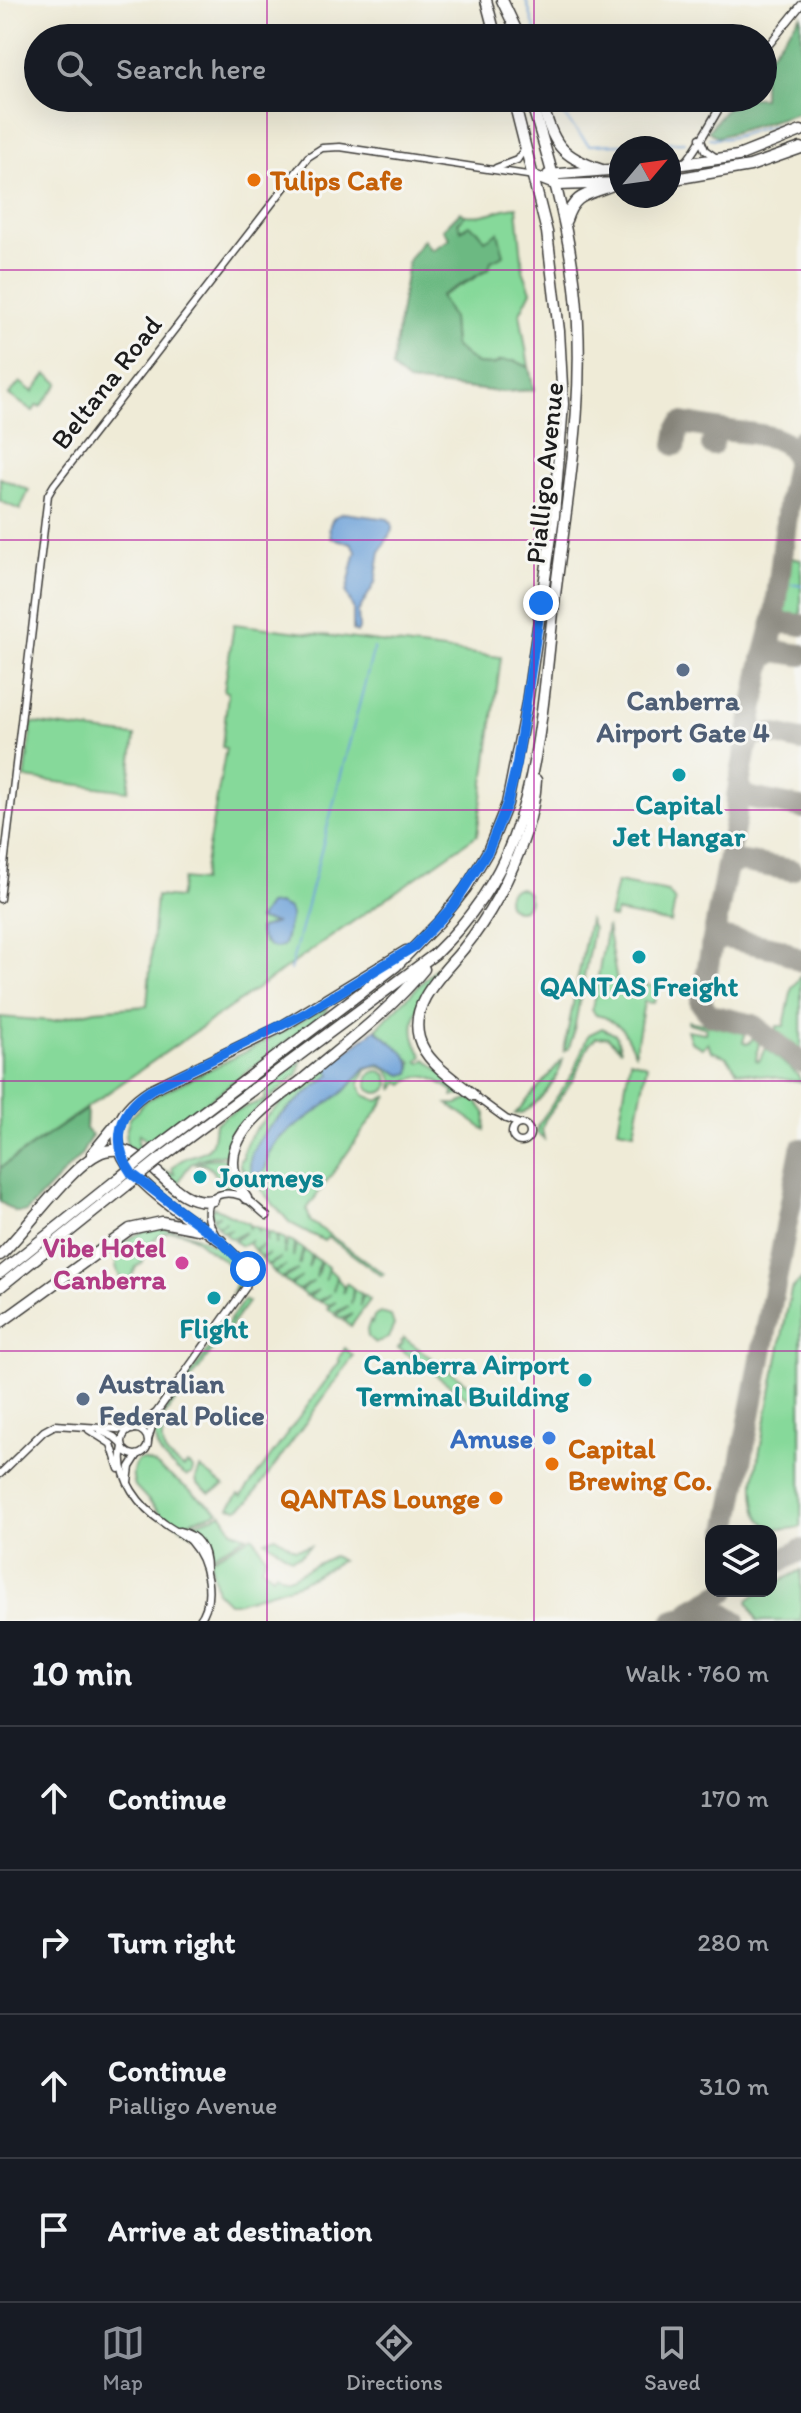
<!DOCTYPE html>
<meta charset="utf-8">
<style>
body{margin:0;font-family:Itim,sans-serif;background:#20242c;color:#f1f3f6}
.controls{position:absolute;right:24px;bottom:24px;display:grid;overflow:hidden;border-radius:16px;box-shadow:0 8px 32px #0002}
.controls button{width:72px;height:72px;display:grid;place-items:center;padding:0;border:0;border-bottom:2px solid #363941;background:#171b24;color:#f1f3f6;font:40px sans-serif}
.compass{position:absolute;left:609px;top:136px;width:72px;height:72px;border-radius:50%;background:#171b24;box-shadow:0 8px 32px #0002;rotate:61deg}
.stop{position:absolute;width:24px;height:24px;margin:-18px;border:6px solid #1a73e8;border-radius:50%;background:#fff}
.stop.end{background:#1a73e8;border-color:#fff;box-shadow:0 2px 8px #0008}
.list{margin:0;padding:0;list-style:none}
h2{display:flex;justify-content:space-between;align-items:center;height:104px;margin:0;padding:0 32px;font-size:34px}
h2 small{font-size:26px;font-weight:400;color:#9ea1a6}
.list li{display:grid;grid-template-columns:52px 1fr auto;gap:24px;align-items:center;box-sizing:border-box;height:144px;padding:0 32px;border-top:2px solid #363941}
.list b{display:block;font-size:30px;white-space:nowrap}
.list p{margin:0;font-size:26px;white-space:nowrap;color:#9ea1a6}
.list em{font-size:26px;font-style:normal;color:#9ea1a6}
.icon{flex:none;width:44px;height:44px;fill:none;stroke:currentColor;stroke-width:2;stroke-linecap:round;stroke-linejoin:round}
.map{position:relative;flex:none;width:801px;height:1621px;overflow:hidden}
.search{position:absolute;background:#171b24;box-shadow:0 8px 32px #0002;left:24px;right:24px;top:24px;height:88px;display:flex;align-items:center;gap:20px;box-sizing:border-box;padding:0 28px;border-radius:44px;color:#9ea1a6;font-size:30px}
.sheet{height:680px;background:#171b24}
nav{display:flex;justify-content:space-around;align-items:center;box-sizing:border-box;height:112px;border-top:2px solid #363941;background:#171b24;font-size:22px;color:#9ea1a6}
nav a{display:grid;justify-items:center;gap:4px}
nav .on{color:#8c9099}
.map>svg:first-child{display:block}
.green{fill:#86d99a;stroke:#517a5b;stroke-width:2}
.forest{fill:#6cb982;stroke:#446a4f;stroke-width:2}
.water{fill:#6ca0d8;stroke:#445e7a;stroke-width:2}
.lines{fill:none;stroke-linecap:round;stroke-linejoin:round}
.stream{stroke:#6ca0d8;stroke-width:2}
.taxiway{stroke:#86847a;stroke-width:22}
.minor-casing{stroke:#3c3b38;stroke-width:9}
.primary-casing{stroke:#3c3b38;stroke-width:13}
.minor{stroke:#fff;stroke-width:6}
.primary{stroke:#fff;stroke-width:10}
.primary-bridge-casing{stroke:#3c3b38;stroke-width:13;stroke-linecap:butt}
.primary-bridge{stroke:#fff;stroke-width:10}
.route{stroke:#1a73e8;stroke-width:10}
.grid{fill:none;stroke:#b5179e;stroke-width:2;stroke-opacity:0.55}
.food-dot{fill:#e8710a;stroke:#f6f6f2;stroke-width:3}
.service-dot{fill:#5c6f8a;stroke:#f6f6f2;stroke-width:3}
.culture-dot{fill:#0f9aa8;stroke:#f6f6f2;stroke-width:3}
.hotel-dot{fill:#d1479c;stroke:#f6f6f2;stroke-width:3}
.shop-dot{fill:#3f7fe0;stroke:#f6f6f2;stroke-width:3}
.labels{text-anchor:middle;stroke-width:6;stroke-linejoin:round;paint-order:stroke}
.food-label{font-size:28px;font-weight:bold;fill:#c56008;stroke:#f6f6f2;text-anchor:start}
.street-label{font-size:28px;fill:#1c1c1c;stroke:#f6f6f2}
.service-label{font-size:28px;font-weight:bold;fill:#4e5e75;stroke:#f6f6f2}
.culture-label{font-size:28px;font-weight:bold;fill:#0d838f;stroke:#f6f6f2}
.hotel-label{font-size:28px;font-weight:bold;fill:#b23c85;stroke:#f6f6f2;text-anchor:end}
.shop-label{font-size:28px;font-weight:bold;fill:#366cbe;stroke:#f6f6f2;text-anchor:end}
</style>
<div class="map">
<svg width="801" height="1621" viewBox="0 0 801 1621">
<rect width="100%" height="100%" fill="#f6f6f2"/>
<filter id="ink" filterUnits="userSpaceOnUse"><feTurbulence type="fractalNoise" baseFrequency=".0125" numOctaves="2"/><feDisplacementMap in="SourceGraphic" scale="16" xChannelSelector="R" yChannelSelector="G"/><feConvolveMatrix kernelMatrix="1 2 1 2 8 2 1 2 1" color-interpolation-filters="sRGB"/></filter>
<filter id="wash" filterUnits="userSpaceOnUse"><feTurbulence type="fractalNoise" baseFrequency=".006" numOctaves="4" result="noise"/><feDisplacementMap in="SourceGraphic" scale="32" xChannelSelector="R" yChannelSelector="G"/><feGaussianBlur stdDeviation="1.8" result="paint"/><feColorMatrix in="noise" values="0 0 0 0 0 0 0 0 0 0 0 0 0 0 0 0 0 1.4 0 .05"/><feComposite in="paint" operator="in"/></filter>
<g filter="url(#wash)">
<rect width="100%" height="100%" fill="#efebd7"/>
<g class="green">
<path d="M 517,207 L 523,270 L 531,291 L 520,313 L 529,367 L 514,361 L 501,361 L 493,365 L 477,364 L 454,346 L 452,318 L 440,296 L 468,282 L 489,269 L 484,241 L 461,231 L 458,223 L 465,215 C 488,218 494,209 517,207 Z"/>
<polygon points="47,374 59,383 40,407 37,405 33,411 9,395 20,382 33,392"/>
<polygon points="0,478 29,490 20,510 0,501"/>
<polygon points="788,557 801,560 801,619 778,615"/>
<polygon points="234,624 501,657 477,835 0,1168 0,1017 53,1021 95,1010 147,1006 156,896 179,898 183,879 202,881 226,748 222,747 228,692 224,691"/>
<polygon points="32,723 135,736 128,791 25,778"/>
<polygon points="617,882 668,892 675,901 671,923 616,912 614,918 609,917"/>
<circle cx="518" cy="899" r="11"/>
<polygon points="589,920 593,929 573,1035 569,1048 564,1051"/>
<polygon points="607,926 619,993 634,991 635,983 657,987 654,1003 644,1002 635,1053 622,1028 604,1017 596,1015 592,1010"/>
<path d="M 443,961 L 446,964 C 427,993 398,1022 423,1056 L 418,1061 L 421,1063 L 426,1059 L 467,1095 L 453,1096 L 454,1092 C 437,1080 422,1068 404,1085 L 399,1082 L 393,1090 C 396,1072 383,1062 366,1070 L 359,1083 L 364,1095 L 378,1101 L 388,1096 L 307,1209 L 310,1221 L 384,1274 L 382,1276 L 328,1237 L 324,1241 L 290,1223 L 240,1166 L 240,1159 L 243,1158 C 241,1128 304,1086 326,1067 L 332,1074 C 302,1099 257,1124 250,1165 L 254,1175 L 264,1170 L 269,1153 L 278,1139 L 347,1089 L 367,1066 L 379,1064 L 402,1075 L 410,1073 L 412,1062 L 376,1029 Z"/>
<path d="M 801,976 L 801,1052 C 790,1047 776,1039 777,1026 L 784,1026 L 792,988 Z"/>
<polygon points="327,1007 328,1010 150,1145 139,1134 138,1143 144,1150 141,1153 127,1146 125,1135 130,1118 147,1100 243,1053"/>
<polygon points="688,1021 746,1032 743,1042 748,1044 754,1037 759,1042 756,1060 759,1061 766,1048 798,1075 801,1082 737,1071 727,1057 711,1051 708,1043 702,1048 691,1042 687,1030 705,1033 706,1028 688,1023"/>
<polygon points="602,1028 616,1035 621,1050 607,1037 596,1038 589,1044 574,1078 545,1120 542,1129 544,1139 537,1133 538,1125 573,1073 588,1035"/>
<path d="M 563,1059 C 560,1077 534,1113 515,1114 Z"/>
<polygon points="630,1060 647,1065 634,1132 618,1129"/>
<path d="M 301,1061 L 298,1074 L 248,1117 L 233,1137 L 227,1154 C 198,1158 191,1157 178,1184 L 159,1169 L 174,1174 L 172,1168 C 184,1153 206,1156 211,1145 C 214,1139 214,1130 215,1124 L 228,1114 L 264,1100 L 267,1086 Z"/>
<circle cx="378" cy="1082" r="11"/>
<polygon points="471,1099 476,1100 486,1114 485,1130 448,1104 458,1104"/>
<path d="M 225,1158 L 231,1186 L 221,1191 C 218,1177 211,1161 194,1164 L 207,1159 Z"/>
<polygon points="214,1207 249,1224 249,1230 250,1225 258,1228 258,1232 260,1228 267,1231 266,1242 269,1232 276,1235 276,1245 278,1236 285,1239 284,1255 288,1240 294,1243 293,1257 296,1244 303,1249 299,1266 304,1250 311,1255 308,1268 313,1256 319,1261 316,1278 321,1262 328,1267 325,1280 329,1269 336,1276 333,1291 337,1278 343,1285 343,1293 346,1283 353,1288 351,1304 354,1289 361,1294 360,1306 363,1295 370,1300 351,1326 344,1321 353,1314 342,1319 336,1315 348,1306 334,1313 327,1308 336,1302 329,1305 320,1302 331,1294 318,1301 309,1297 318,1290 306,1296 300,1291 314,1281 298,1290 291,1285 302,1277 290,1284 283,1279 298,1270 281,1278 275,1273 286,1266 274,1272 269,1266 281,1258 267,1265 262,1259 269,1254 261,1257 255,1251 263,1245 254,1250 249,1243 251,1240 241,1246 234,1241 246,1232 232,1239 225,1234 232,1229 222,1232 218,1227 226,1222 217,1226 213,1219 220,1215 213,1217 211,1211"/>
<path d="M 162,1228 C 188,1230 236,1249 244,1277 L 235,1292 L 232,1292 L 237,1280 C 235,1266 222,1260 212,1252 C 203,1246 195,1237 185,1233 C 163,1226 145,1242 143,1262 L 136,1267 L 129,1281 L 123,1282 C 101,1250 134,1230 162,1228 Z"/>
<path d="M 801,1279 L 801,1527 C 761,1536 753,1516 754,1480 L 791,1290 Z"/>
<path d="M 244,1300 L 248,1302 L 158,1425 L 164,1429 C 157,1449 168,1459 184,1468 L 187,1464 L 193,1468 L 192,1474 L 186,1476 C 166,1463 150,1450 156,1423 Z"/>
<polygon points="381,1313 391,1316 394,1325 388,1338 375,1343 368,1337 367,1330 370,1321 372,1323 374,1316"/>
<polygon points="404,1338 480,1393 473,1402 398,1348 403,1343 401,1342"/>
<polygon points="345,1348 353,1356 350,1361 249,1501 238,1509 229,1507 239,1494 242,1496 340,1361 338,1359"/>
<path d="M 143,1460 L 154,1464 L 219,1512 L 178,1525 L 162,1515 L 135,1486 C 132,1477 131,1469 138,1461 Z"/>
<polygon points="200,1468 224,1486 210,1493 197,1484 196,1478"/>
<polygon points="222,1514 233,1531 247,1536 212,1555 201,1538 181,1527"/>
<path d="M 252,1536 C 260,1543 259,1550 266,1556 L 261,1567 L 273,1576 L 276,1572 L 284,1577 L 291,1577 L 333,1556 L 341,1561 L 300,1583 L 235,1603 L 228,1603 L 217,1592 L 210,1559 Z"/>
<polygon points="275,1536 295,1549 310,1546 300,1556 291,1558 265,1540"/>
<path d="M 801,1570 L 801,1621 L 757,1621 L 748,1601 C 753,1594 763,1591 771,1591 L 771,1586 Z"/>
</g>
<g class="forest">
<polygon points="801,15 801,112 718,137 708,131 735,98 763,98 763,63"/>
<polygon points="460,212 465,215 458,223 461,230 469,225 480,232 485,240 498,232 504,255 491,261 489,269 440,296 452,318 454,346 477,364 493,365 501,361 515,361 529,367 534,390 502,392 408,382 392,368 408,261 423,239 431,250 450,239 443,229"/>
<polygon points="87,1109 86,1129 92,1135 81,1155 26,1212 16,1212 0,1202 0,1168"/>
</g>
<g class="water">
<path d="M 344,513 L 388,519 L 392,523 L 392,530 L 380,552 L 375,583 L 358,612 L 359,629 L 357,633 L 353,631 L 353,608 L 346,593 L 356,551 L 351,543 L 331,538 C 327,525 331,516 344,513 Z"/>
<path d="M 278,904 L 289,909 L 291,915 L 284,945 C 271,953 261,942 258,929 L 276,923 L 258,920 L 268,905 Z"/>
<path d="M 376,1029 C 386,1041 416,1054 410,1073 L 402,1075 L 380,1064 L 365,1068 L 347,1089 L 278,1139 L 269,1153 L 265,1170 L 258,1175 L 253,1174 C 234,1142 311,1092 331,1074 L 326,1067 Z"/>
</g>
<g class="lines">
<g class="stream">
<polyline points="526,0 538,38"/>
<polyline points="557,98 563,115 589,145 685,142"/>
<path d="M 709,138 C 736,143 758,123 781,127"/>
<polyline points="792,584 801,586"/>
<polyline points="290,970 374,648"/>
</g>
<g class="taxiway">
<polyline points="801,440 788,506 775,615 761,668 737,796 736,818 701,1003 710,1015 753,1025 801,1062"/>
<polyline points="675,445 678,428 682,423 723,430"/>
<path d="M 712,445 L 715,434 L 723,430 C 746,434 794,432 796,462"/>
<path d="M 771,639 C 772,620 787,622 801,625"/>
<polyline points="763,659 774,651 801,655"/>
<path d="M 747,744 C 758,726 783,737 801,741"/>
<polyline points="739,782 740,790 747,797 801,808"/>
<polyline points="726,871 729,866 738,861 791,870"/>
<polyline points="711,947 717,940 725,938 780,949 801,961"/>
<polyline points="728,1531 801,1149"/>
<polyline points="771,1566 801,1550"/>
<polyline points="692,1610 726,1591"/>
<path d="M 673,1621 C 694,1613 716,1605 735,1621"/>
</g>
</g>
</g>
<g filter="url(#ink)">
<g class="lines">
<g class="minor-casing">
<g id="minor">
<polyline points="763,52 801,5"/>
<polyline points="700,138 705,150 715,157"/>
<path d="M 685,162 C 695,154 715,113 726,98"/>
<polyline points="496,168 517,160 525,148"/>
<polyline points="0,899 48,495 54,485 308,157 322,148 340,147 534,176"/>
<polyline points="473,1095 506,1119 520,1124"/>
<circle cx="521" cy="1133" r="9"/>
<path d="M 214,1232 C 199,1208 212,1186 241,1196 C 251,1200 259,1210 267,1216"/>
<circle cx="135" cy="1442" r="13"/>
<path d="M 134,1429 L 156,1413 L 246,1287 C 254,1265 235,1255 221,1241"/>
<polyline points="89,1430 111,1444 119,1469"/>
<polyline points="101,1431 114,1437 122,1444"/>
<polyline points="148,1440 155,1416"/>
<path d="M 123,1447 C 116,1478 140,1507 165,1524 C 173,1530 183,1534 190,1541 C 208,1561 216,1600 199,1621"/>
<polyline points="0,1474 44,1431 55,1425 132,1430"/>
<polyline points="128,1482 130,1467 137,1456"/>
<path d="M 179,1531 C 199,1535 206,1550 206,1569"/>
</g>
</g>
<g class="primary-casing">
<g id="primary">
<polyline points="486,0 496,38"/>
<polyline points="502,0 520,38"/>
<path d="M 540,98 C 554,142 556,155 602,170"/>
<polyline points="669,166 738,156 801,131"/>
<polyline points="548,175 621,169"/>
<polyline points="534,176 557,185 621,183"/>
<polyline points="669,180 750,166 801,148"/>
<path d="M 566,220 C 574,194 587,195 610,186"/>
<path d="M 473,1095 C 454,1079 426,1063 419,1038 C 409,1002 444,973 464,948 C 477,932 488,915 498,897 C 517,861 534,821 536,780"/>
<polyline points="157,1147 396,966 440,921 466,888 488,851 507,804 527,703 554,516 563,404 559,331 547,232 513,98"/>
<polyline points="92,1154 120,1120"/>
<path d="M 161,1158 L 435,954 C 468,922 496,883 513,839 C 542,762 545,677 555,595 C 568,490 587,392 575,287 C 567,220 550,162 530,98"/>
<path d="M 246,1198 C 235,1184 229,1164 236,1146 C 246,1119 279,1098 301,1081 C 343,1045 389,1012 424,969"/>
<path d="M 221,1241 C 177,1209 61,1146 150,1090 L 281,1027 L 406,951"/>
<path d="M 0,1255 C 26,1231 75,1159 105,1151 C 151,1139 168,1209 213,1200"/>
<polyline points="0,1273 119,1178"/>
<polyline points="0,1287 126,1186"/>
<polyline points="0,1323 130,1229 162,1222 198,1229"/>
</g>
</g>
<use href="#minor" class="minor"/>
<use href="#primary" class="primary"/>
<g class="primary-bridge-casing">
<g id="primary-bridge">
<polyline points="119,1178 157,1147"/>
<polyline points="126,1186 161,1158"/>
</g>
</g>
<use href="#primary-bridge" class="primary-bridge"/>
</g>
</g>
<g class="lines" filter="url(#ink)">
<path class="route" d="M 248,1269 L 221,1241 L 132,1174 C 110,1143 119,1110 150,1090 L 304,1014 L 415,946 L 453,906 L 488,851 L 507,804 L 517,763 L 541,603"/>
</g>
<path class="grid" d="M 267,0 L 267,38M 534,0 L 534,38M 267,98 L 267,1621M 534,98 L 534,1621M 0,270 L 801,270M 0,540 L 801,540M 0,810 L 801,810M 0,1081 L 801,1081M 0,1351 L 801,1351"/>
<g class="food-dot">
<circle cx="254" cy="180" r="8"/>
<circle cx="552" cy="1464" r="8"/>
<circle cx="496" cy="1498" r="8"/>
</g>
<g class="service-dot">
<circle cx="683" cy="670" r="8"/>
<circle cx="83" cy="1399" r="8"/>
</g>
<g class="culture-dot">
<circle cx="679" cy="775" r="8"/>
<circle cx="639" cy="957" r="8"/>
<circle cx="200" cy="1177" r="8"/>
<circle cx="214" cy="1298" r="8"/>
<circle cx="585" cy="1380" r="8"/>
</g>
<circle class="hotel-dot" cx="182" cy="1263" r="8"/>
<circle class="shop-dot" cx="549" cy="1438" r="8"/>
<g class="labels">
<g class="food-label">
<text x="270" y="190">Tulips Cafe</text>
<text x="568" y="1458">Capital<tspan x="568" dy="32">Brewing Co.</tspan></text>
<text x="480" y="1508" text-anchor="end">QANTAS Lounge</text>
</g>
<g class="street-label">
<text transform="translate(106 382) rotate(-52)" y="10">Beltana Road</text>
<text transform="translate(544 473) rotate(-84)" y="10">Pialligo Avenue</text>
</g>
<g class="service-label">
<text x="683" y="710">Canberra<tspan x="683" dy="32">Airport Gate 4</tspan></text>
<text x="99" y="1393" text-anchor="start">Australian<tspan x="99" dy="32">Federal Police</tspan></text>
</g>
<g class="culture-label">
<text x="679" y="814">Capital<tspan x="679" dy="32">Jet Hangar</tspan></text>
<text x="639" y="996">QANTAS Freight</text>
<text x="216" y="1187" text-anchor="start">Journeys</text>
<text x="214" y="1338">Flight</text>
<text x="569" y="1374" text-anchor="end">Canberra Airport<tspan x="569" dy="32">Terminal Building</tspan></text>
</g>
<g class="hotel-label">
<text x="166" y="1257">Vibe Hotel<tspan x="166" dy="32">Canberra</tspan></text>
</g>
<g class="shop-label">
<text x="533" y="1448">Amuse</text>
</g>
</g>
</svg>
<div class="controls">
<button><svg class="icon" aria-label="layers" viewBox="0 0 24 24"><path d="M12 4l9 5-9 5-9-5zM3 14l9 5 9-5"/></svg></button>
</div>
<svg class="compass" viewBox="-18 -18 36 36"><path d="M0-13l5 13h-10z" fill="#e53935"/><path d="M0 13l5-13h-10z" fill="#9ea1a6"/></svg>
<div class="stop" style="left:248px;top:1269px"></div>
<div class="stop end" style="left:541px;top:603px"></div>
<div class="search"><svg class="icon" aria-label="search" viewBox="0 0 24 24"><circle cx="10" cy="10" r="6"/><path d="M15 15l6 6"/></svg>Search here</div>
</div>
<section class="sheet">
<h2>10 min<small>Walk · 760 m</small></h2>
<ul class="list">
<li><svg class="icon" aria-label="ahead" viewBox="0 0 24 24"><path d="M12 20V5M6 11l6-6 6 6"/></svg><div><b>Continue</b></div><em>170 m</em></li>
<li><svg class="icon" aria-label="right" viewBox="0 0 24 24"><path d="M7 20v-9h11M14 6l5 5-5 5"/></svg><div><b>Turn right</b></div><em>280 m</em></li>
<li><svg class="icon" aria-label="ahead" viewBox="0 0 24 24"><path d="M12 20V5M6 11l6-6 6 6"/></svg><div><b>Continue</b><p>Pialligo Avenue</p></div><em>310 m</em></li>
<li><svg class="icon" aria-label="arrive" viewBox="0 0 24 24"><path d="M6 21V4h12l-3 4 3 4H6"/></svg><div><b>Arrive at destination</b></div></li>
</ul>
</section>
<nav>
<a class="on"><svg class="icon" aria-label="map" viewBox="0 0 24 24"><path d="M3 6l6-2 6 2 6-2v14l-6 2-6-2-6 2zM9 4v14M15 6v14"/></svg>Map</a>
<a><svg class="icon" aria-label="directions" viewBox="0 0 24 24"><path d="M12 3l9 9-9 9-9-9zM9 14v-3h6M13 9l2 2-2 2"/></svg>Directions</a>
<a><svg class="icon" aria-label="saved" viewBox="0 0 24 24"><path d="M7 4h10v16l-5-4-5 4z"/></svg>Saved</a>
</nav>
